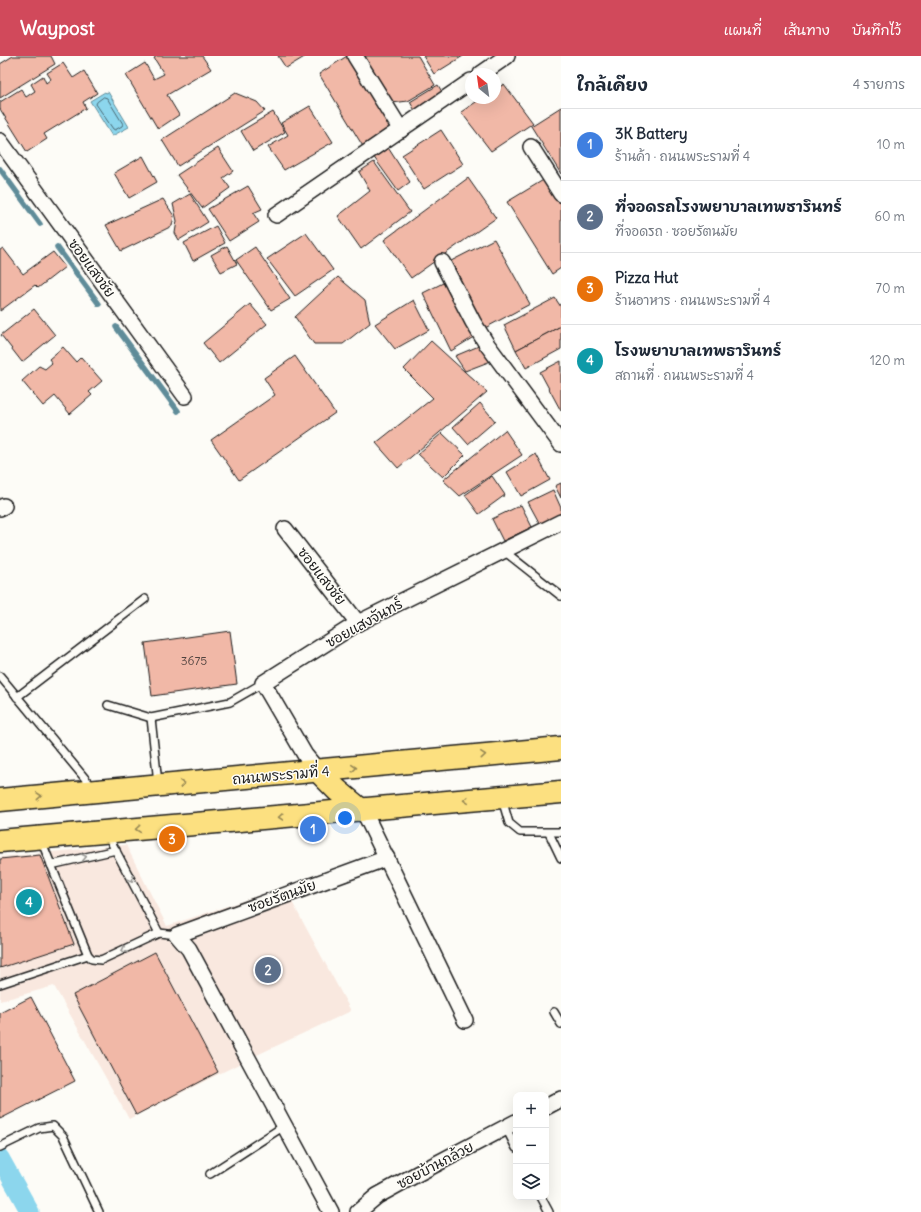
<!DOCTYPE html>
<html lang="th">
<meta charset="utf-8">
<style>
body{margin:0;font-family:Delius,"Playpen Sans Thai",sans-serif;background:#f2f2f3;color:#1f2937}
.controls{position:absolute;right:12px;bottom:12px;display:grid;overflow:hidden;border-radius:8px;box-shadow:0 4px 16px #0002}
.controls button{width:36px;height:36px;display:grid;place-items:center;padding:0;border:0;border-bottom:1px solid #e0e1e3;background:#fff;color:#1f2937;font:20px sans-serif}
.compass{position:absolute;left:465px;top:12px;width:36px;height:36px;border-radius:50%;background:#fff;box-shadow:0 4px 16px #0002;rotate:331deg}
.you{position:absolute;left:345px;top:762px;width:14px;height:14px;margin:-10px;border:3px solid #fff;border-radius:50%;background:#1a73e8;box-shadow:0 0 0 6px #1a73e833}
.badge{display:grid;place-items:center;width:26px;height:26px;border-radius:50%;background:#d1495b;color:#fff;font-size:13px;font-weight:700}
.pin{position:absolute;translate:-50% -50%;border:2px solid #fff;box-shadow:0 1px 4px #0006}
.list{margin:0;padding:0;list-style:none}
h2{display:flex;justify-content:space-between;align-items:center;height:52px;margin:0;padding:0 16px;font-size:17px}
h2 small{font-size:13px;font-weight:400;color:#747a83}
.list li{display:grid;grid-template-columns:26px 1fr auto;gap:12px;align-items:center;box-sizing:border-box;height:72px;padding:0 16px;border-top:1px solid #e0e1e3}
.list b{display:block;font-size:15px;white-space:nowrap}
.list p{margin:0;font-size:13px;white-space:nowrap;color:#747a83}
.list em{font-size:13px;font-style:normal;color:#747a83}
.icon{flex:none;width:22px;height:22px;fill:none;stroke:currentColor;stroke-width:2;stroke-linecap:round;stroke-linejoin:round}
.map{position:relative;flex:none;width:561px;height:1156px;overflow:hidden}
header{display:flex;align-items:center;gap:24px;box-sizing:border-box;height:56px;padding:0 20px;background:#d1495b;color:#fff}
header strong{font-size:19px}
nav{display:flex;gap:22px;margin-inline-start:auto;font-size:14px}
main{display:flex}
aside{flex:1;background:#fff}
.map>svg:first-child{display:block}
.built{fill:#f9e8df}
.water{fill:#8cd6ed;stroke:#5f8c99}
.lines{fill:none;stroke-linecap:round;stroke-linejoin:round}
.shore{stroke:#496670;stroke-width:1}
.stream{stroke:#5f8c99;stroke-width:5.5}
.canal{stroke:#8cd6ed;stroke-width:19}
.building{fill:#f1b8a7;stroke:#1c1c1c}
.service-casing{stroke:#1c1c1c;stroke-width:10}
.minor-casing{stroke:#1c1c1c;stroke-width:18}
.primary-casing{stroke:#1c1c1c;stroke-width:25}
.service{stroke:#fdfcf7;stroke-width:7}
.minor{stroke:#fdfcf7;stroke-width:15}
.primary{stroke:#fce080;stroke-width:22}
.oneway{stroke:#978853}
.oneway2{stroke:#989794}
.labels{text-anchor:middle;stroke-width:3;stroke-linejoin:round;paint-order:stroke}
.number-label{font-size:12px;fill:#51433f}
.street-label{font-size:14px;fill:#1c1c1c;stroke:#fdfcf7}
</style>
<header>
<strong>Waypost</strong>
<nav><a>แผนที่</a><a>เส้นทาง</a><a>บันทึกไว้</a></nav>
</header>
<main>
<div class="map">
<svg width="561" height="1156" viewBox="0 0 561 1156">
<rect width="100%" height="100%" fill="#fdfcf7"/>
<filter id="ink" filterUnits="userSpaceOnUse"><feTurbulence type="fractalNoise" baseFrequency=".025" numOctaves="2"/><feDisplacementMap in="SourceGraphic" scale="8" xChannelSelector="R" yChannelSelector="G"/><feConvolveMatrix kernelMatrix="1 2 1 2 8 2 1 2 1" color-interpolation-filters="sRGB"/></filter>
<g filter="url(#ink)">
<polygon class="built" points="126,789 167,870 284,831 351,955 259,998 129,1063 54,930 0,945 0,801"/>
<polygon class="water" points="105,36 106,37 108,36 129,71 112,80 90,45"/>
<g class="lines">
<polygon class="shore" points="104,41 107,42 123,68 122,70 115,74 113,73 96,48 97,46"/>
<g class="stream">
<polyline points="0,113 40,168"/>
<polyline points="57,191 99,248"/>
<polyline points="116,271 178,355"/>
</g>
<polyline class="canal" points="0,1102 30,1156"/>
</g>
<g class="building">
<polygon points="13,0 51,0 55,8 0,42 0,8"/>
<polygon points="157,0 202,0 211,13 167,39 179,59 158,73 126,19 145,7 154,23 164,18 154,2"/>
<polygon points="278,0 306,0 286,12"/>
<polygon points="347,0 395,78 367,97 319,18"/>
<polygon points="364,0 418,0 435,29 408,45 392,47"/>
<polygon points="423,0 463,0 434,18"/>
<polygon points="63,7 73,22 84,15 97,37 83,46 86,52 44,78 47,83 27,96 0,53 0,46 21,33 26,41 35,35 31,28 43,20 46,27 51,23 47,17"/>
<polygon points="504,28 533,67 491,95 461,56 482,42 495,42 495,34"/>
<polygon points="438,29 445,41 417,58 410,46"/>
<polygon points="235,37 257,46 265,55 178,110 162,84"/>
<polygon points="310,50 333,86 284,114 268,91 288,79 281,67"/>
<polygon points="561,51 561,118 531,70"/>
<polygon points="273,56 285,76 253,95 241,75"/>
<polygon points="441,74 463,108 424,133 402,99"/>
<polygon points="387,90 410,126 398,135 373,100"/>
<polygon points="218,92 233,115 223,122 230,132 202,152 177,119"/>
<polygon points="143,100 157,126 129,142 114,117"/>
<polygon points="374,106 410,156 361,193 338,160 370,135 359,116"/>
<polygon points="468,122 496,162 411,222 384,184"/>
<polygon points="545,123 561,148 561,212 552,218 507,146"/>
<polygon points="248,130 262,153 253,157 259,166 229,185 208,153"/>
<polygon points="190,138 208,166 179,184 175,177 177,165 173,148"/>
<polygon points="163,143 174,160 172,170 121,195 106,169"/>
<polygon points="216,170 225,187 193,205 184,187"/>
<polygon points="306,177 333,214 295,240 267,203"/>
<polygon points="494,183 530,248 485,272 451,205"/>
<polygon points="227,190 237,208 221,216 211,199"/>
<polygon points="255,191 290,243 271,254 236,204"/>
<polygon points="3,192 23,218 53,196 65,211 38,232 35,229 0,255 0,194"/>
<polygon points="338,221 365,244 370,267 343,288 314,288 295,261"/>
<polygon points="451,223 480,277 451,295 423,237"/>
<polygon points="555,242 561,251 561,270 516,294 504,269"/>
<polygon points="414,244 429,274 395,293 375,268"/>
<polygon points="250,248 267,268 219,307 203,287"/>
<polygon points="34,253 55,279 22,306 1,279"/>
<polygon points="561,270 561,293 526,312 516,294"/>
<polygon points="431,285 487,336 398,412 376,387 433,342 404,313"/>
<polygon points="486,287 491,305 465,315 455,300"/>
<polygon points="63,291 76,306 81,301 102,325 89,336 92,339 70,358 55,340 43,350 22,325 39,310 45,313 52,307 49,303"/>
<polygon points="295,300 335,357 239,424 211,384 275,339 264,322"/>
<polygon points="561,305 561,355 540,316"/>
<polygon points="480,347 495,365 468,388 453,371"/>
<polygon points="505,374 522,399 460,440 443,424"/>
<polygon points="442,377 465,399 443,421 418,398"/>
<polygon points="536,398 550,424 521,440 507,416"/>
<polygon points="492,420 505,439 479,458 465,439"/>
<polygon points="561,427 561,442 555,430"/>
<polygon points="553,434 561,452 561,459 541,470 528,446"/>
<polygon points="521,449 532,471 503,485 492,463"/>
<polygon points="230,575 237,628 152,640 145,587"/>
<polygon points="40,799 74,888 0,912 0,803"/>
<polygon points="155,896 218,1016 136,1059 73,939"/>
<polygon points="31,941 75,1025 0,1063 0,957"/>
</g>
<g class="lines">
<g class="service-casing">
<g id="service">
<polyline points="504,495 561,540"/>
<polyline points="0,620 93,732"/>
<polyline points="17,641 145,543"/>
<polyline points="108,649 151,662 230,646 263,627"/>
<polyline points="151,662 158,727"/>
<polyline points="502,743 509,767 520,776 561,776"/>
<polyline points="549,777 561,802"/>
<polyline points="107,778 159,877"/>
<polyline points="41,784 88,899 92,903 101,904 159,877 177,879"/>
<polyline points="51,809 116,794"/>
<polyline points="0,928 88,899"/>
<polyline points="554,956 561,968"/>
<polyline points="506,1072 516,1092"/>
<polyline points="0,1091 39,1072 53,1070 63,1080 99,1156"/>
<polyline points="210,1118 284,1070"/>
<polyline points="541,1141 549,1156"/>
</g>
</g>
<g class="minor-casing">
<g id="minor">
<polyline points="355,0 401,74"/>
<polyline points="481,18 507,0"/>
<polyline points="0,85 185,340"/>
<polyline points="531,91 561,138"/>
<polyline points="276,159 471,25"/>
<polyline points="442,206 473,266 486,287 561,388"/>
<polyline points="0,452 4,450"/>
<polyline points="285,473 358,567"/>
<polyline points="318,715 305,699 263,627 358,567 561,466"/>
<polyline points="361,754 367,762 465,964"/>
<polyline points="546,1051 561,1043"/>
<polyline points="331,1156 189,893 177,879 387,802"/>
<polyline points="358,1156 377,1140 417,1118 516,1066"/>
</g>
</g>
<g class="primary-casing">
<g id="primary">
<polyline points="318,715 337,734 361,754"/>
<polyline points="0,744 561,692"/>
<polyline points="0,785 561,736"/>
</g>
</g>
<use href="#service" class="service"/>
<use href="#minor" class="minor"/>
<use href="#primary" class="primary"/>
</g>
<defs><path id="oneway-chevron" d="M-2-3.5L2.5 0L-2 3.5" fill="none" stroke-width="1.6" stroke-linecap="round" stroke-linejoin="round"/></defs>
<g class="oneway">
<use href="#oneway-chevron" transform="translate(483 699) rotate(-5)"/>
<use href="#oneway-chevron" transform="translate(354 712) rotate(-5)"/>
<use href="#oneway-chevron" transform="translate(182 728) rotate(-5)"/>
<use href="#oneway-chevron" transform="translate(39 740) rotate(-5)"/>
<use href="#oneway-chevron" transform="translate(466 744) rotate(175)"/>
<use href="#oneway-chevron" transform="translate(281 761) rotate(175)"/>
<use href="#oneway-chevron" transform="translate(138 773) rotate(175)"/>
</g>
<g class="oneway2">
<use href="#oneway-chevron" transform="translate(84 801) rotate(-13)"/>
<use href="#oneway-chevron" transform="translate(131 823) rotate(63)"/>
<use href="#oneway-chevron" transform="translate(124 894) rotate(155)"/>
</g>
</g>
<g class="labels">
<g class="number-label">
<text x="194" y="609">3675</text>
</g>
<g class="street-label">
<text transform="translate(92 212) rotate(54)" y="5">ซอยแสงชัย</text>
<text transform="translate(322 520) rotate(52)" y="5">ซอยแสงชัย</text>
<text transform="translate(364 567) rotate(-29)" y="5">ซอยแสงจันทร์</text>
<text transform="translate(281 719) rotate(-5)" y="5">ถนนพระรามที่ 4</text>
<text transform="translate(282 840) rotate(-20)" y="5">ซอยรัตนมัย</text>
<text transform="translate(435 1109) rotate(-28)" y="5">ซอยบ้านกล้วย</text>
</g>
</g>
</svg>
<div class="controls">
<button>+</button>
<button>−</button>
<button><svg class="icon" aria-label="layers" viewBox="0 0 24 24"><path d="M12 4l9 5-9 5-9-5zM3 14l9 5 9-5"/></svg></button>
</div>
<svg class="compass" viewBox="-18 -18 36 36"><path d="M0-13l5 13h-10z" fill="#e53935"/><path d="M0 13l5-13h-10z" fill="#747a83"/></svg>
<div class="you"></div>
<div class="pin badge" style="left:313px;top:773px;background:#3f7fe0">1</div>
<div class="pin badge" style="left:268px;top:914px;background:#5c6f8a">2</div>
<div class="pin badge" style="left:172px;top:783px;background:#e8710a">3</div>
<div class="pin badge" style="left:29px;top:846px;background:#0f9aa8">4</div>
</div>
<aside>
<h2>ใกล้เคียง<small>4 รายการ</small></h2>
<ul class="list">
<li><span class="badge" style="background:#3f7fe0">1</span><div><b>3K Battery</b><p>ร้านค้า · ถนนพระรามที่ 4</p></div><em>10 m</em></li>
<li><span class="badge" style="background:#5c6f8a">2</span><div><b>ที่จอดรถโรงพยาบาลเทพธารินทร์</b><p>ที่จอดรถ · ซอยรัตนมัย</p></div><em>60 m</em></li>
<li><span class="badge" style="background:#e8710a">3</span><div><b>Pizza Hut</b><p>ร้านอาหาร · ถนนพระรามที่ 4</p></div><em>70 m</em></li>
<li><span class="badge" style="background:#0f9aa8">4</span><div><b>โรงพยาบาลเทพธารินทร์</b><p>สถานที่ · ถนนพระรามที่ 4</p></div><em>120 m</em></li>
</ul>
</aside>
</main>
